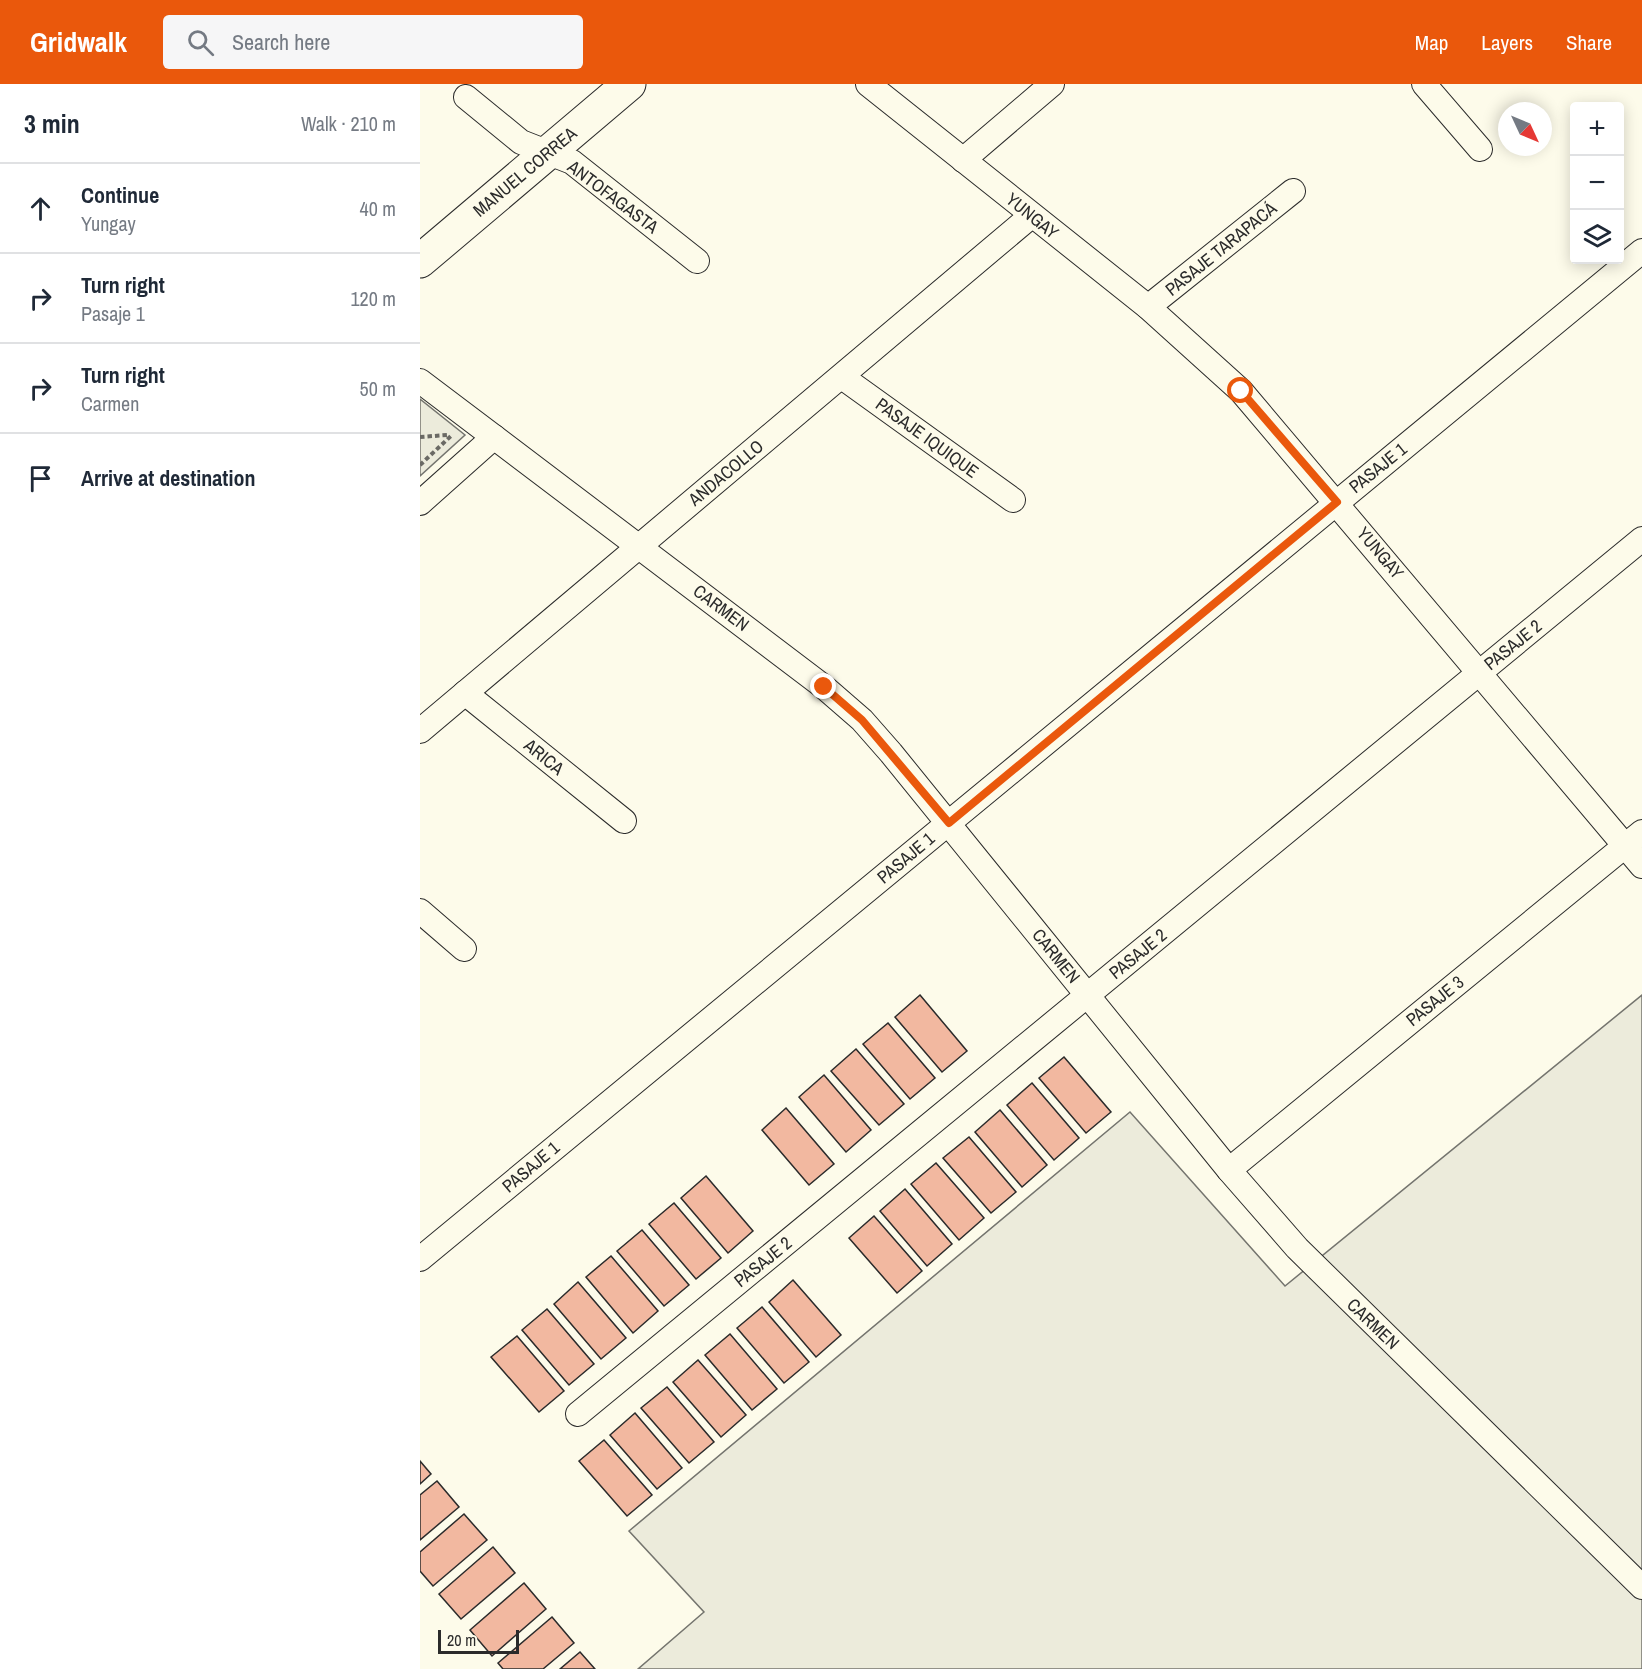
<!DOCTYPE html>
<meta charset="utf-8">
<style>
body{margin:0;font-family:"Archivo Narrow",sans-serif;background:#f6f6f7;color:#1f2937}
.controls{position:absolute;right:18px;top:18px;display:grid;overflow:hidden;border-radius:6px;box-shadow:0 3px 15px #0003}
.controls button{width:54px;height:54px;display:grid;place-items:center;padding:0;border:0;border-bottom:2px solid #e0e1e3;background:#fff;color:#1f2937;font:30px sans-serif}
.compass{position:absolute;left:1078px;top:18px;width:54px;height:54px;border-radius:50%;background:#fff;box-shadow:0 3px 15px #0003;rotate:134deg}
.scale{position:absolute;left:18px;bottom:15px;width:81px;box-sizing:border-box;padding-left:6px;border:3px solid #2b2b2b;border-top:0;font-size:16px;line-height:21px;white-space:nowrap;color:#2b2b2b;-webkit-text-stroke:4px #fdfbea;paint-order:stroke}
.stop{position:absolute;width:18px;height:18px;margin:-14px;border:4px solid #ea580c;border-radius:50%;background:#fff}
.stop.end{background:#ea580c;border-color:#fff;box-shadow:0 2px 6px #0008}
.list{margin:0;padding:0;list-style:none}
h2{display:flex;justify-content:space-between;align-items:center;height:78px;margin:0;padding:0 24px;font-size:26px}
h2 small{font-size:20px;font-weight:400;color:#747a83}
.list li{display:grid;grid-template-columns:39px 1fr auto;gap:18px;align-items:center;box-sizing:border-box;height:90px;padding:0 24px;border-top:2px solid #e0e1e3}
.list b{display:block;font-size:22px;white-space:nowrap}
.list p{margin:0;font-size:20px;white-space:nowrap;color:#747a83}
.list em{font-size:20px;font-style:normal;color:#747a83}
.icon{flex:none;width:33px;height:33px;fill:none;stroke:currentColor;stroke-width:2;stroke-linecap:round;stroke-linejoin:round}
.map{position:relative;flex:none;width:1222px;height:1585px;overflow:hidden}
header{display:flex;align-items:center;gap:36px;box-sizing:border-box;height:84px;padding:0 30px;background:#ea580c;color:#fff}
header strong{font-size:28px}
nav{display:flex;gap:33px;margin-inline-start:auto;font-size:21px}
.search{width:420px;height:54px;background:#f6f6f7;display:flex;align-items:center;gap:15px;box-sizing:border-box;padding:0 21px;border-radius:6px;color:#747a83;font-size:22px}
main{display:flex}
aside{flex:1;background:#fff}
.map>svg:first-child{display:block}
.green{fill:#ecebdb;stroke:#74746e;stroke-width:1.5}
.building{fill:#f2b8a0;stroke:#2b2b2b;stroke-width:1.5}
.lines{fill:none;stroke-linecap:round;stroke-linejoin:round}
.street-casing{stroke:#2b2b2b;stroke-width:26}
.secondary-casing{stroke:#2b2b2b;stroke-width:35}
.path{stroke:#6a6964;stroke-width:4;stroke-dasharray:4.5 3;stroke-linecap:butt}
.street{stroke:#fdfbea;stroke-width:24}
.secondary{stroke:#fdfbea;stroke-width:33}
.route{stroke:#ea580c;stroke-width:8}
.labels{text-anchor:middle;stroke-width:4.5;stroke-linejoin:round;paint-order:stroke}
.street-label{font-size:18px;fill:#2b2b2b;stroke:#fdfbea}
</style>
<header>
<strong>Gridwalk</strong>
<div class="search"><svg class="icon" aria-label="search" viewBox="0 0 24 24"><circle cx="10" cy="10" r="6"/><path d="M15 15l6 6"/></svg>Search here</div>
<nav><a>Map</a><a>Layers</a><a>Share</a></nav>
</header>
<main>
<aside>
<h2>3 min<small>Walk · 210 m</small></h2>
<ul class="list">
<li><svg class="icon" aria-label="ahead" viewBox="0 0 24 24"><path d="M12 20V5M6 11l6-6 6 6"/></svg><div><b>Continue</b><p>Yungay</p></div><em>40 m</em></li>
<li><svg class="icon" aria-label="right" viewBox="0 0 24 24"><path d="M7 20v-9h11M14 6l5 5-5 5"/></svg><div><b>Turn right</b><p>Pasaje 1</p></div><em>120 m</em></li>
<li><svg class="icon" aria-label="right" viewBox="0 0 24 24"><path d="M7 20v-9h11M14 6l5 5-5 5"/></svg><div><b>Turn right</b><p>Carmen</p></div><em>50 m</em></li>
<li><svg class="icon" aria-label="arrive" viewBox="0 0 24 24"><path d="M6 21V4h12l-3 4 3 4H6"/></svg><div><b>Arrive at destination</b></div></li>
</ul>
</aside>
<div class="map">
<svg width="1222" height="1585" viewBox="0 0 1222 1585">
<rect width="100%" height="100%" fill="#fdfbea"/>
<g class="green">
<polygon points="0,315 45,351 0,392"/>
<polygon points="1222,911 1222,1585 218,1585 284,1528 209,1447 710,1028 865,1202"/>
</g>
<g class="building">
<polygon points="500,911 547,967 522,988 475,933"/>
<polygon points="468,939 515,994 490,1015 443,960"/>
<polygon points="436,965 484,1020 459,1041 411,987"/>
<polygon points="644,973 691,1028 666,1049 619,994"/>
<polygon points="404,991 451,1046 426,1068 379,1013"/>
<polygon points="612,999 659,1054 634,1076 587,1021"/>
<polygon points="366,1024 414,1080 389,1101 342,1046"/>
<polygon points="580,1026 627,1081 602,1103 555,1048"/>
<polygon points="549,1053 596,1108 571,1129 523,1074"/>
<polygon points="516,1079 564,1134 539,1156 491,1100"/>
<polygon points="286,1092 333,1147 308,1169 261,1114"/>
<polygon points="485,1105 532,1160 507,1182 460,1127"/>
<polygon points="254,1119 301,1174 276,1195 229,1140"/>
<polygon points="454,1132 502,1187 477,1209 429,1154"/>
<polygon points="222,1146 269,1201 244,1222 197,1167"/>
<polygon points="191,1172 238,1227 213,1249 166,1193"/>
<polygon points="373,1196 421,1251 396,1273 349,1218"/>
<polygon points="158,1198 206,1254 181,1275 134,1220"/>
<polygon points="342,1223 389,1278 364,1299 317,1244"/>
<polygon points="127,1225 174,1280 149,1301 102,1246"/>
<polygon points="310,1250 357,1305 332,1326 285,1271"/>
<polygon points="97,1252 144,1307 119,1328 71,1273"/>
<polygon points="278,1276 326,1331 301,1353 253,1298"/>
<polygon points="247,1303 294,1358 269,1379 221,1324"/>
<polygon points="215,1329 262,1384 237,1405 190,1351"/>
<polygon points="184,1356 232,1411 207,1432 159,1377"/>
<polygon points="0,1377 11,1390 0,1400"/>
<polygon points="17,1397 39,1423 0,1456 0,1411"/>
<polygon points="44,1430 67,1456 13,1502 0,1487 0,1468"/>
<polygon points="73,1463 95,1489 41,1535 19,1510"/>
<polygon points="104,1499 126,1525 72,1572 50,1546"/>
<polygon points="132,1533 154,1559 123,1585 83,1585 78,1579"/>
<polygon points="160,1568 175,1585 140,1585"/>
</g>
<g class="lines">
<g class="street-casing">
<g id="street">
<polyline points="448,0 728,223 821,307 1222,782"/>
<polyline points="1004,0 1060,65"/>
<polyline points="46,13 101,58 152,78 277,177"/>
<polyline points="543,76 632,0"/>
<polyline points="728,223 873,107"/>
<polyline points="422,293 593,416"/>
<polyline points="0,297 404,603 442,636 471,669 809,1086 877,1164 1222,1503"/>
<polyline points="0,419 74,353"/>
<polyline points="45,609 204,737"/>
<polyline points="0,647 611,132"/>
<polyline points="0,827 44,865"/>
<polyline points="809,1086 1222,748"/>
<polyline points="0,1175 1222,167"/>
<polyline points="158,1330 1222,455"/>
</g>
</g>
<g class="secondary-casing">
<polyline id="secondary" points="0,177 209,0"/>
</g>
<g class="path">
<polyline points="0,353 27,351"/>
<polyline points="0,381 32,351"/>
</g>
<use href="#street" class="street"/>
<use href="#secondary" class="secondary"/>
</g>
<g class="lines">
<polyline class="route" points="404,603 442,636 529,739 917,418 821,307"/>
</g>
<g class="labels">
<g class="street-label">
<text transform="translate(105 88) rotate(-40)" y="6">MANUEL CORREA</text>
<text transform="translate(193 113) rotate(37)" y="6">ANTOFAGASTA</text>
<text transform="translate(612 132) rotate(39)" y="6">YUNGAY</text>
<text transform="translate(801 165) rotate(-39)" y="6">PASAJE TARAPACÁ</text>
<text transform="translate(507 354) rotate(36)" y="6">PASAJE IQUIQUE</text>
<text transform="translate(958 384) rotate(-39)" y="6">PASAJE 1</text>
<text transform="translate(306 389) rotate(-40)" y="6">ANDACOLLO</text>
<text transform="translate(960 469) rotate(50)" y="6">YUNGAY</text>
<text transform="translate(301 524) rotate(37)" y="6">CARMEN</text>
<text transform="translate(1093 561) rotate(-39)" y="6">PASAJE 2</text>
<text transform="translate(124 673) rotate(39)" y="6">ARICA</text>
<text transform="translate(486 774) rotate(-40)" y="6">PASAJE 1</text>
<text transform="translate(718 870) rotate(-39)" y="6">PASAJE 2</text>
<text transform="translate(636 872) rotate(51)" y="6">CARMEN</text>
<text transform="translate(1015 917) rotate(-39)" y="6">PASAJE 3</text>
<text transform="translate(111 1083) rotate(-40)" y="6">PASAJE 1</text>
<text transform="translate(343 1178) rotate(-39)" y="6">PASAJE 2</text>
<text transform="translate(953 1240) rotate(44)" y="6">CARMEN</text>
</g>
</g>
</svg>
<div class="controls">
<button>+</button>
<button>−</button>
<button><svg class="icon" aria-label="layers" viewBox="0 0 24 24"><path d="M12 4l9 5-9 5-9-5zM3 14l9 5 9-5"/></svg></button>
</div>
<svg class="compass" viewBox="-18 -18 36 36"><path d="M0-13l5 13h-10z" fill="#e53935"/><path d="M0 13l5-13h-10z" fill="#747a83"/></svg>
<div class="scale">20 m</div>
<div class="stop" style="left:821px;top:307px"></div>
<div class="stop end" style="left:404px;top:603px"></div>
</div>
</main>
